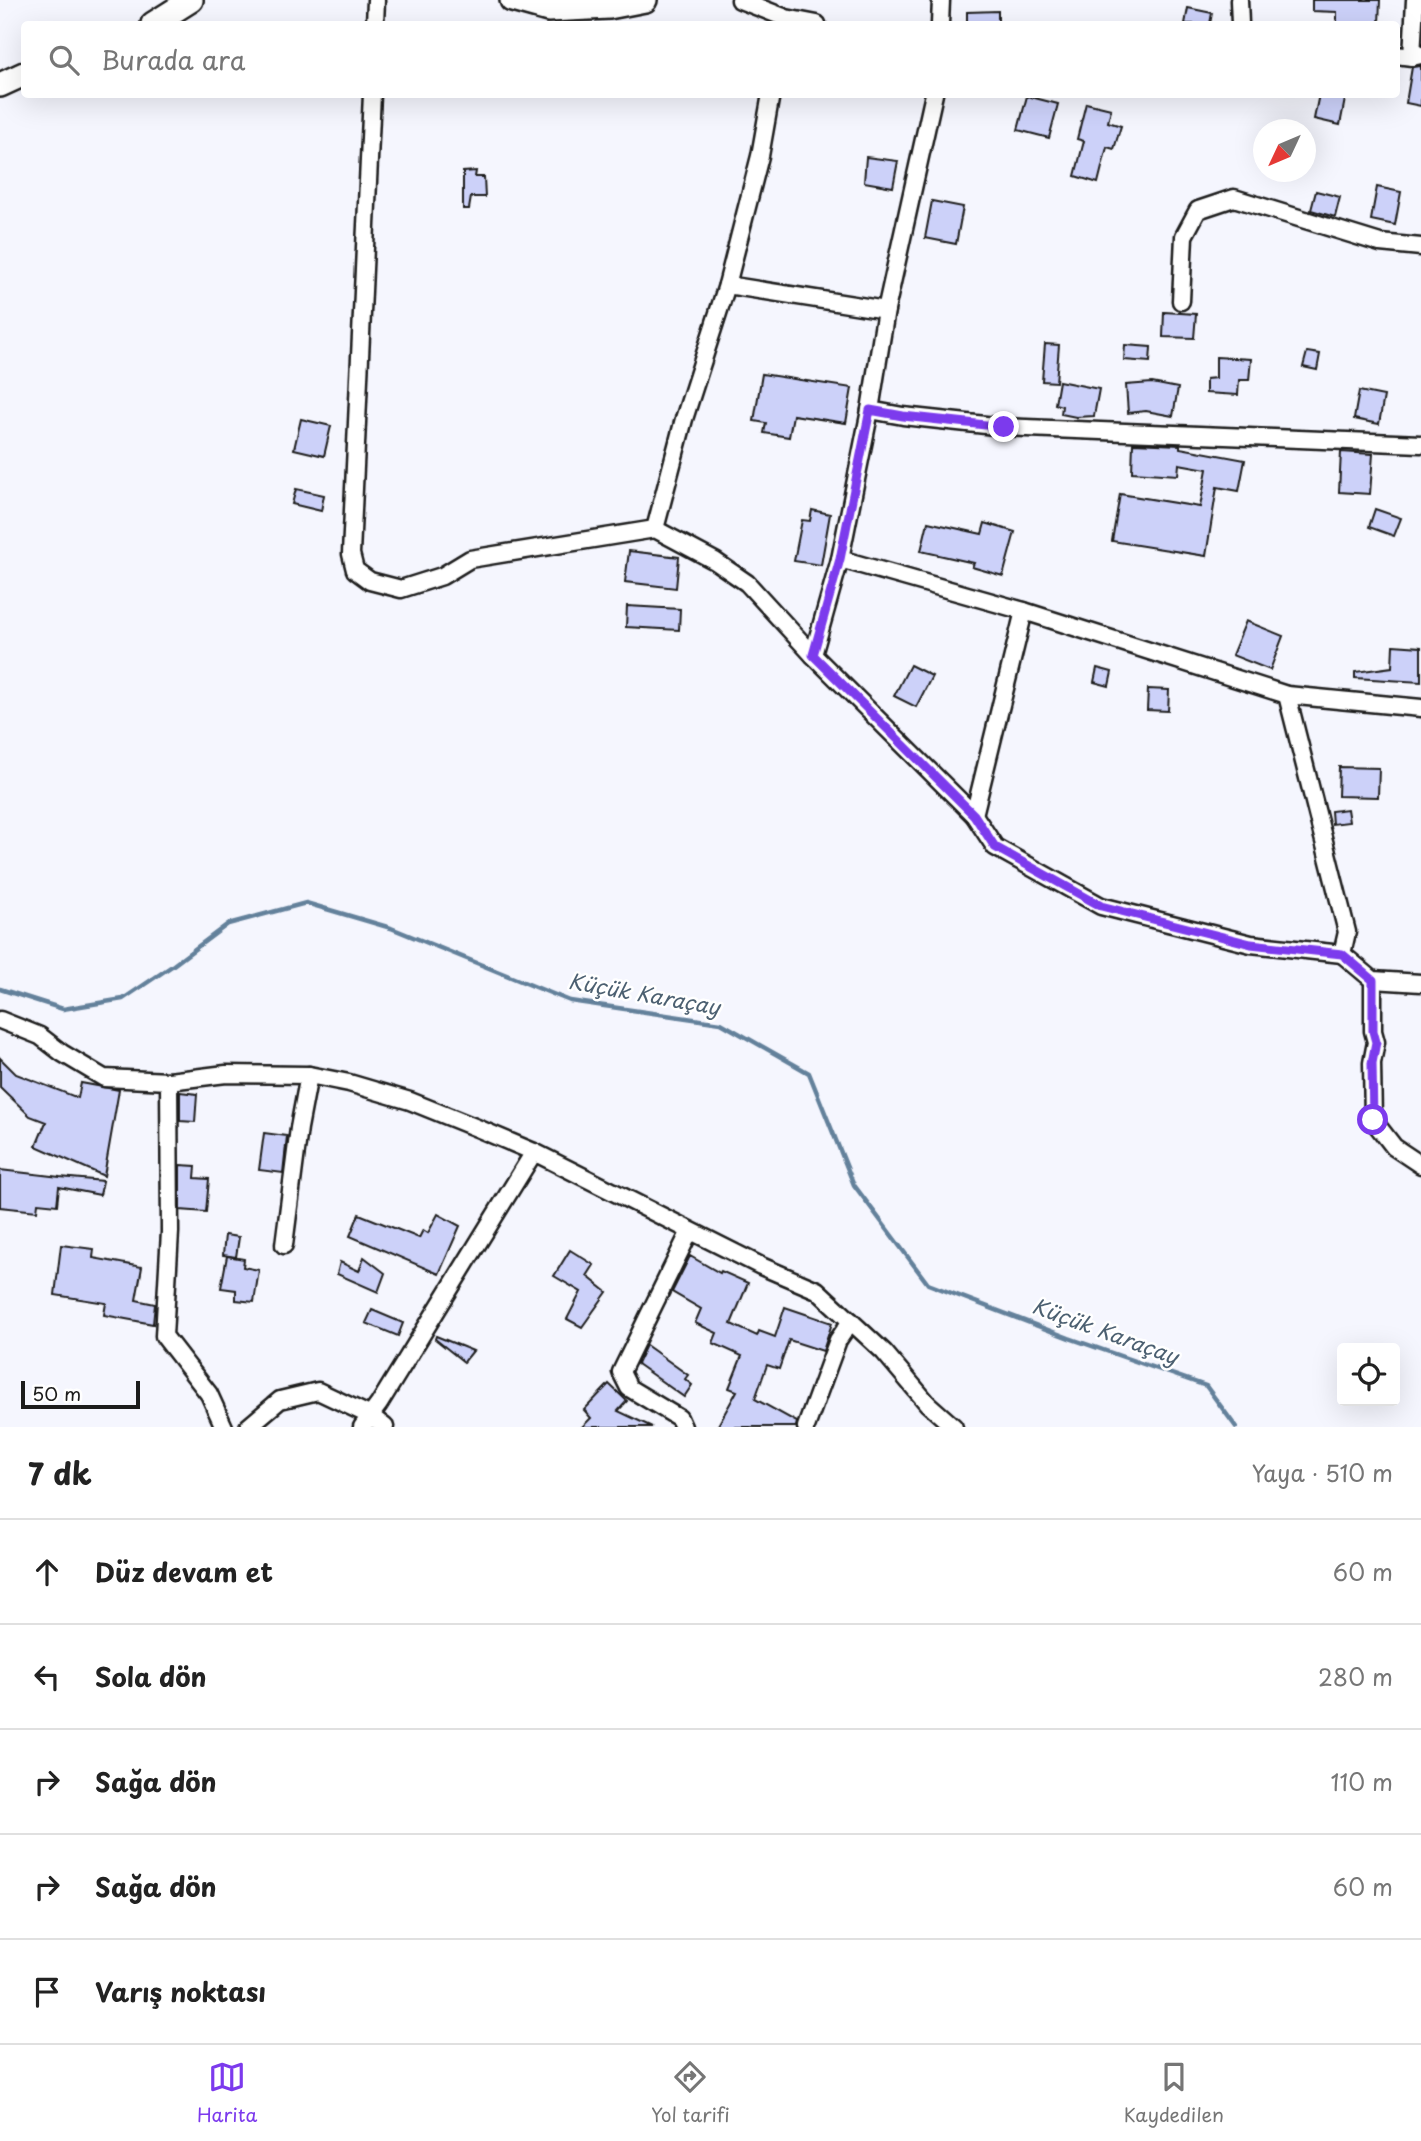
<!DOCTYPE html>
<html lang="tr">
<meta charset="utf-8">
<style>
body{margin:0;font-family:"Playpen Sans",sans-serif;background:#f6f6f6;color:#222}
.controls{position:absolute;right:21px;bottom:21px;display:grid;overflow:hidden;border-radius:7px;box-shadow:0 7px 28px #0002}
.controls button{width:63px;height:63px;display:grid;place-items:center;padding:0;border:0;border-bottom:2px solid #e0e0e0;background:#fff;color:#222;font:35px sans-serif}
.compass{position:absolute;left:1253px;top:119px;width:63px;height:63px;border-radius:50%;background:#fff;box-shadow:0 7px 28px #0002;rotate:226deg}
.scale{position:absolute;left:21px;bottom:18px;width:119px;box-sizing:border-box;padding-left:7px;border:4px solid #1c1c1c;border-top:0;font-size:19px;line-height:24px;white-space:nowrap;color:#1c1c1c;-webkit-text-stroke:5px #fff;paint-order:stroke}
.stop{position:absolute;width:21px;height:21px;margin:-16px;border:5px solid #7c3aed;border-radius:50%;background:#fff}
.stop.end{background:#7c3aed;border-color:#fff;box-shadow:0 2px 7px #0008}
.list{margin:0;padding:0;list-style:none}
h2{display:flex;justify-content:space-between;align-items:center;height:91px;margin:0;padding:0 28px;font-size:30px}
h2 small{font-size:23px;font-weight:400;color:#767676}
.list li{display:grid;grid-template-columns:46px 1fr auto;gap:21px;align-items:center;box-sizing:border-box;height:105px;padding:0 28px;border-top:2px solid #e0e0e0}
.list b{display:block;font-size:26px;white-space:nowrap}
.list em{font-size:23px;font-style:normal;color:#767676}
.icon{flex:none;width:38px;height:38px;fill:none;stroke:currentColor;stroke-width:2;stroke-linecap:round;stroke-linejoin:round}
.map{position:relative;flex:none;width:1421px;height:1427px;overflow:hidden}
.search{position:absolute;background:#fff;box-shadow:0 7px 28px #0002;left:21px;right:21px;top:21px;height:77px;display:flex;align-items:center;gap:18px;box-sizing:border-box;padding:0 24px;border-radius:7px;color:#767676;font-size:26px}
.sheet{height:616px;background:#fff}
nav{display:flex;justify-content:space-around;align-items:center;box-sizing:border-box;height:98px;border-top:2px solid #e0e0e0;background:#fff;font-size:19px;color:#767676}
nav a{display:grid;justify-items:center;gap:4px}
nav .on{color:#7c3aed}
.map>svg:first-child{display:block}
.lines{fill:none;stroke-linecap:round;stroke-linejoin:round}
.stream{stroke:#64819b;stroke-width:4.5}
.building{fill:#ccd1f9;stroke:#1c1c1c;stroke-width:2}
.street-casing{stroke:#1c1c1c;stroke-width:21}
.secondary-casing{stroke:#1c1c1c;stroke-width:28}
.street{stroke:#fff;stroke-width:16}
.secondary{stroke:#fff;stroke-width:23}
.route{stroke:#7c3aed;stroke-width:9}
.labels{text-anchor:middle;stroke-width:5;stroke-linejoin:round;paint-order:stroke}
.water-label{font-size:21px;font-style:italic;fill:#4c6071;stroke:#fff}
</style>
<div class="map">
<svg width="1421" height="1427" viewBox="0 0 1421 1427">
<rect width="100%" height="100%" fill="#f5f6fe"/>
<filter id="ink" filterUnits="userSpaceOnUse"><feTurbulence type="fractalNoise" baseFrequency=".0143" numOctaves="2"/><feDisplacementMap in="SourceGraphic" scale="14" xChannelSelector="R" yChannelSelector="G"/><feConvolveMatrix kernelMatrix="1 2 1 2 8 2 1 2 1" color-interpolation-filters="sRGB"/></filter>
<g filter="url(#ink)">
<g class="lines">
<polyline class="stream" points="0,989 63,1009 123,999 172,966 228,924 306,903 391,928 570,1001 721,1023 809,1073 854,1185 928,1284 1069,1338 1206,1386 1236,1427"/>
</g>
<g class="building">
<polygon points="1312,0 1380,0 1379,24 1337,24 1337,12 1312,11"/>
<polygon points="1188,8 1212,13 1210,24 1185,24"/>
<polygon points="998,11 998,24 967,24 967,12"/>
<polygon points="1421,66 1421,106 1406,103 1412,67"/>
<polygon points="1319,94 1346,94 1340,125 1314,119"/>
<polygon points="1027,96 1058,104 1049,138 1018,130"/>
<polygon points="1086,103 1111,109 1108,122 1121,126 1114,149 1107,147 1098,183 1075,176 1084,141 1077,139"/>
<polygon points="866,157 898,161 893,187 864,182"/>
<polygon points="476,171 475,177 484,177 485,197 471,197 469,209 463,209 463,172"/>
<polygon points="1377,187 1401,192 1395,225 1371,220"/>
<polygon points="1316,191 1340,197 1335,217 1311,210"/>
<polygon points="932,201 963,207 956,244 925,238"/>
<polygon points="1164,312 1196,314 1194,338 1163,337"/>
<polygon points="1045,344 1059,345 1056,382 1042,381"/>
<polygon points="1125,345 1151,347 1150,362 1124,360"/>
<polygon points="1307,352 1320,354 1317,370 1303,367"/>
<polygon points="1216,357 1251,359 1249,380 1239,380 1238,395 1206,393 1206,379 1216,378"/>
<polygon points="762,374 852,388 846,423 793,415 789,437 764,433 766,423 754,421"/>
<polygon points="1059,381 1099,389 1094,416 1076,417 1061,414 1062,406 1055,404"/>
<polygon points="1152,383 1178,388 1173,416 1146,411 1128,413 1126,385"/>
<polygon points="1359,391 1384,396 1379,424 1354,419"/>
<polygon points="301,419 331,426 324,456 294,449"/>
<polygon points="1133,443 1180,445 1180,448 1245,460 1239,491 1217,487 1206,556 1112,541 1120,494 1200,507 1207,469 1179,464 1178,475 1132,472"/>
<polygon points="1341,452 1373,454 1370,494 1339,492"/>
<polygon points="296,489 324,495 321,511 292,504"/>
<polygon points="1375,509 1401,518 1394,536 1369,527"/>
<polygon points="812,510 830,514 821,565 794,561 802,520 810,521"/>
<polygon points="928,522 982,534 985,523 1015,532 1003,576 972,567 974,563 921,551"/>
<polygon points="629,551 679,557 676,588 625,582"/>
<polygon points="627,606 680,609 679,630 626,627"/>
<polygon points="1246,621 1283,636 1270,670 1232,655"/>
<polygon points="1393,645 1421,647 1421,682 1355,678 1355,672 1392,667"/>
<polygon points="910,665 932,676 916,707 894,696"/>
<polygon points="1097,668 1112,672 1109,686 1094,682"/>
<polygon points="1148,689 1169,690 1168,711 1147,710"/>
<polygon points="1339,767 1379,768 1378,797 1338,796"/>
<polygon points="1347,809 1349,822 1332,824 1331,811"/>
<polygon points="0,1058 16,1074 78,1098 81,1083 119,1090 104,1176 36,1146 46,1122 30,1116 0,1087"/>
<polygon points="180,1092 197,1094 195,1122 180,1121"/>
<polygon points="264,1133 287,1136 283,1173 259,1170"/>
<polygon points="180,1165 196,1166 195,1178 209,1179 206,1212 180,1210"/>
<polygon points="0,1170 60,1177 103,1181 100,1195 59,1187 57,1205 38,1203 37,1211 0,1207"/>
<polygon points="359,1214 419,1238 423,1230 428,1233 438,1214 460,1226 439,1274 350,1236"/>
<polygon points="225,1235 239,1237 236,1257 223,1255"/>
<polygon points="61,1245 94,1249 93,1258 142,1267 136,1300 155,1304 153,1324 104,1315 106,1303 55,1295"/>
<polygon points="570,1250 594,1265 587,1276 607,1292 582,1327 567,1319 581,1292 554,1276"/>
<polygon points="227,1256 244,1259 243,1267 259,1270 254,1302 236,1300 236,1290 221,1288"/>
<polygon points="690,1256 720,1273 721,1271 748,1283 731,1324 757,1336 759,1331 775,1337 785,1307 832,1323 823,1351 789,1340 779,1369 767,1365 755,1399 797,1422 796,1427 717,1427 737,1391 729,1388 742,1356 713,1343 717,1333 695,1323 701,1309 672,1292"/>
<polygon points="364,1257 385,1273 378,1292 337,1274 340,1262 359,1271"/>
<polygon points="372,1310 403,1323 398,1336 366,1323"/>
<polygon points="436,1336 473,1351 464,1362 435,1339"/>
<polygon points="646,1345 688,1375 685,1379 692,1385 684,1397 637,1364"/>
<polygon points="609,1384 627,1401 618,1411 652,1427 582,1427 591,1418 584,1410"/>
</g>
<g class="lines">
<g class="street-casing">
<g id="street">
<polyline points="740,0 786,18 817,24"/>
<polyline points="1239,0 1240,24"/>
<polyline points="375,24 376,0"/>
<polyline points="940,24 941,0"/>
<polyline points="1396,55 1412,57 1421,55"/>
<polyline points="1412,57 1415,0"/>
<polyline points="372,94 351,554 355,570 370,581 401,589 442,576 470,559 655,529 715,561 747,583 813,655"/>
<polyline points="934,94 886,310 870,410 840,559 813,655 974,815 995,847 1101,906 1251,944 1342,954 1347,932 1287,695"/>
<polyline points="727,285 886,310"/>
<polyline points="1181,301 1184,236 1198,210 1234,198 1380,243 1421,247"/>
<polyline points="870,410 903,416 1004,427 1421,444"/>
<polyline points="655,529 684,419 727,285 760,156 771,94"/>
<polyline points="840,559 1024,611 1287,695 1421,708"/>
<polyline points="974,815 1024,611"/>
<polyline points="1342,954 1373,980 1421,983"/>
<polyline points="1373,980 1373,1031 1376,1042 1372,1063 1373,1120 1394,1147 1421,1165"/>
<polyline points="0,1020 40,1036 62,1053 104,1078 169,1081 226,1074 309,1075 349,1083 410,1101 477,1128 534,1152 761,1266 817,1290 884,1352 928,1404 954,1427"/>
<polyline points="169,1081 170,1232 164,1336 209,1394 224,1427"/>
<polyline points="284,1245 299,1128 309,1075"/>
<polyline points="248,1427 280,1400 318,1391 371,1416 385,1427"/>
<polyline points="362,1427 379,1404 534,1152"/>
<polyline points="683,1427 679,1418 629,1388 621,1372 690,1231"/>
<polyline points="806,1427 838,1340 851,1321"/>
</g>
</g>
<g class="secondary-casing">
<g id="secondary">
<polyline points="512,0 548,10 609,7 645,0"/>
<polyline points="153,24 191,0"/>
<polyline points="0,85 24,74"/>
</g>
</g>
<use href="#street" class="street"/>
<use href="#secondary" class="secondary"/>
</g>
</g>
<g class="lines" filter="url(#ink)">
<polyline class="route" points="1004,427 903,416 870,410 840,559 813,655 974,815 995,847 1101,906 1251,944 1342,954 1373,980 1373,1031 1376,1042 1372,1063 1373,1120"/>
</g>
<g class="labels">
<g class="water-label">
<text transform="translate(644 995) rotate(10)" y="7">Küçük Karaçay</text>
<text transform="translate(1105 1332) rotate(20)" y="7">Küçük Karaçay</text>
</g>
</g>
</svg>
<div class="controls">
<button><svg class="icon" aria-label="locate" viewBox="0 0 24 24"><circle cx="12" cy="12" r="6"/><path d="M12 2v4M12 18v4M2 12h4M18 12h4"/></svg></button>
</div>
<svg class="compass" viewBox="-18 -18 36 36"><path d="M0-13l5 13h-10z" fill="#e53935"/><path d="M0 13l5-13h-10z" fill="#767676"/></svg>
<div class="scale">50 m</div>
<div class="stop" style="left:1373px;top:1120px"></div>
<div class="stop end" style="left:1004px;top:427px"></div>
<div class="search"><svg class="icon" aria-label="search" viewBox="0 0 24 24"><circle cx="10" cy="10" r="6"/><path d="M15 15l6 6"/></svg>Burada ara</div>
</div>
<section class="sheet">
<h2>7 dk<small>Yaya · 510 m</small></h2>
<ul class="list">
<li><svg class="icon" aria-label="ahead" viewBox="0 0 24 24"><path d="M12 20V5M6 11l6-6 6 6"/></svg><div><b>Düz devam et</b></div><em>60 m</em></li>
<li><svg class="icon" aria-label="left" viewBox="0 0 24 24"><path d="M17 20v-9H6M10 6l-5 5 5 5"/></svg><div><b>Sola dön</b></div><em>280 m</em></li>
<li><svg class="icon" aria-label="right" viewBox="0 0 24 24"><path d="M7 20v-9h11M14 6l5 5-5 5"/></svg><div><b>Sağa dön</b></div><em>110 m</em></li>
<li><svg class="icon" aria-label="right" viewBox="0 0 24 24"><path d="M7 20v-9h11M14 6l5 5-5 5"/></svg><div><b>Sağa dön</b></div><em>60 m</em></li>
<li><svg class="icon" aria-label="arrive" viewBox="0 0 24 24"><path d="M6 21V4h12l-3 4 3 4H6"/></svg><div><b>Varış noktası</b></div></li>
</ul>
</section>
<nav>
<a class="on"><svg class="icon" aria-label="map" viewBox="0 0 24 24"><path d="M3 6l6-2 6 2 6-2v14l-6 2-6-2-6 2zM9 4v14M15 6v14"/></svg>Harita</a>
<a><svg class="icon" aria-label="directions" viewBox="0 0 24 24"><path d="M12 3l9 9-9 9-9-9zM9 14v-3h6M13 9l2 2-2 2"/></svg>Yol tarifi</a>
<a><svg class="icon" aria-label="saved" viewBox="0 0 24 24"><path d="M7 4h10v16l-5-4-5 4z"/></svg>Kaydedilen</a>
</nav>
